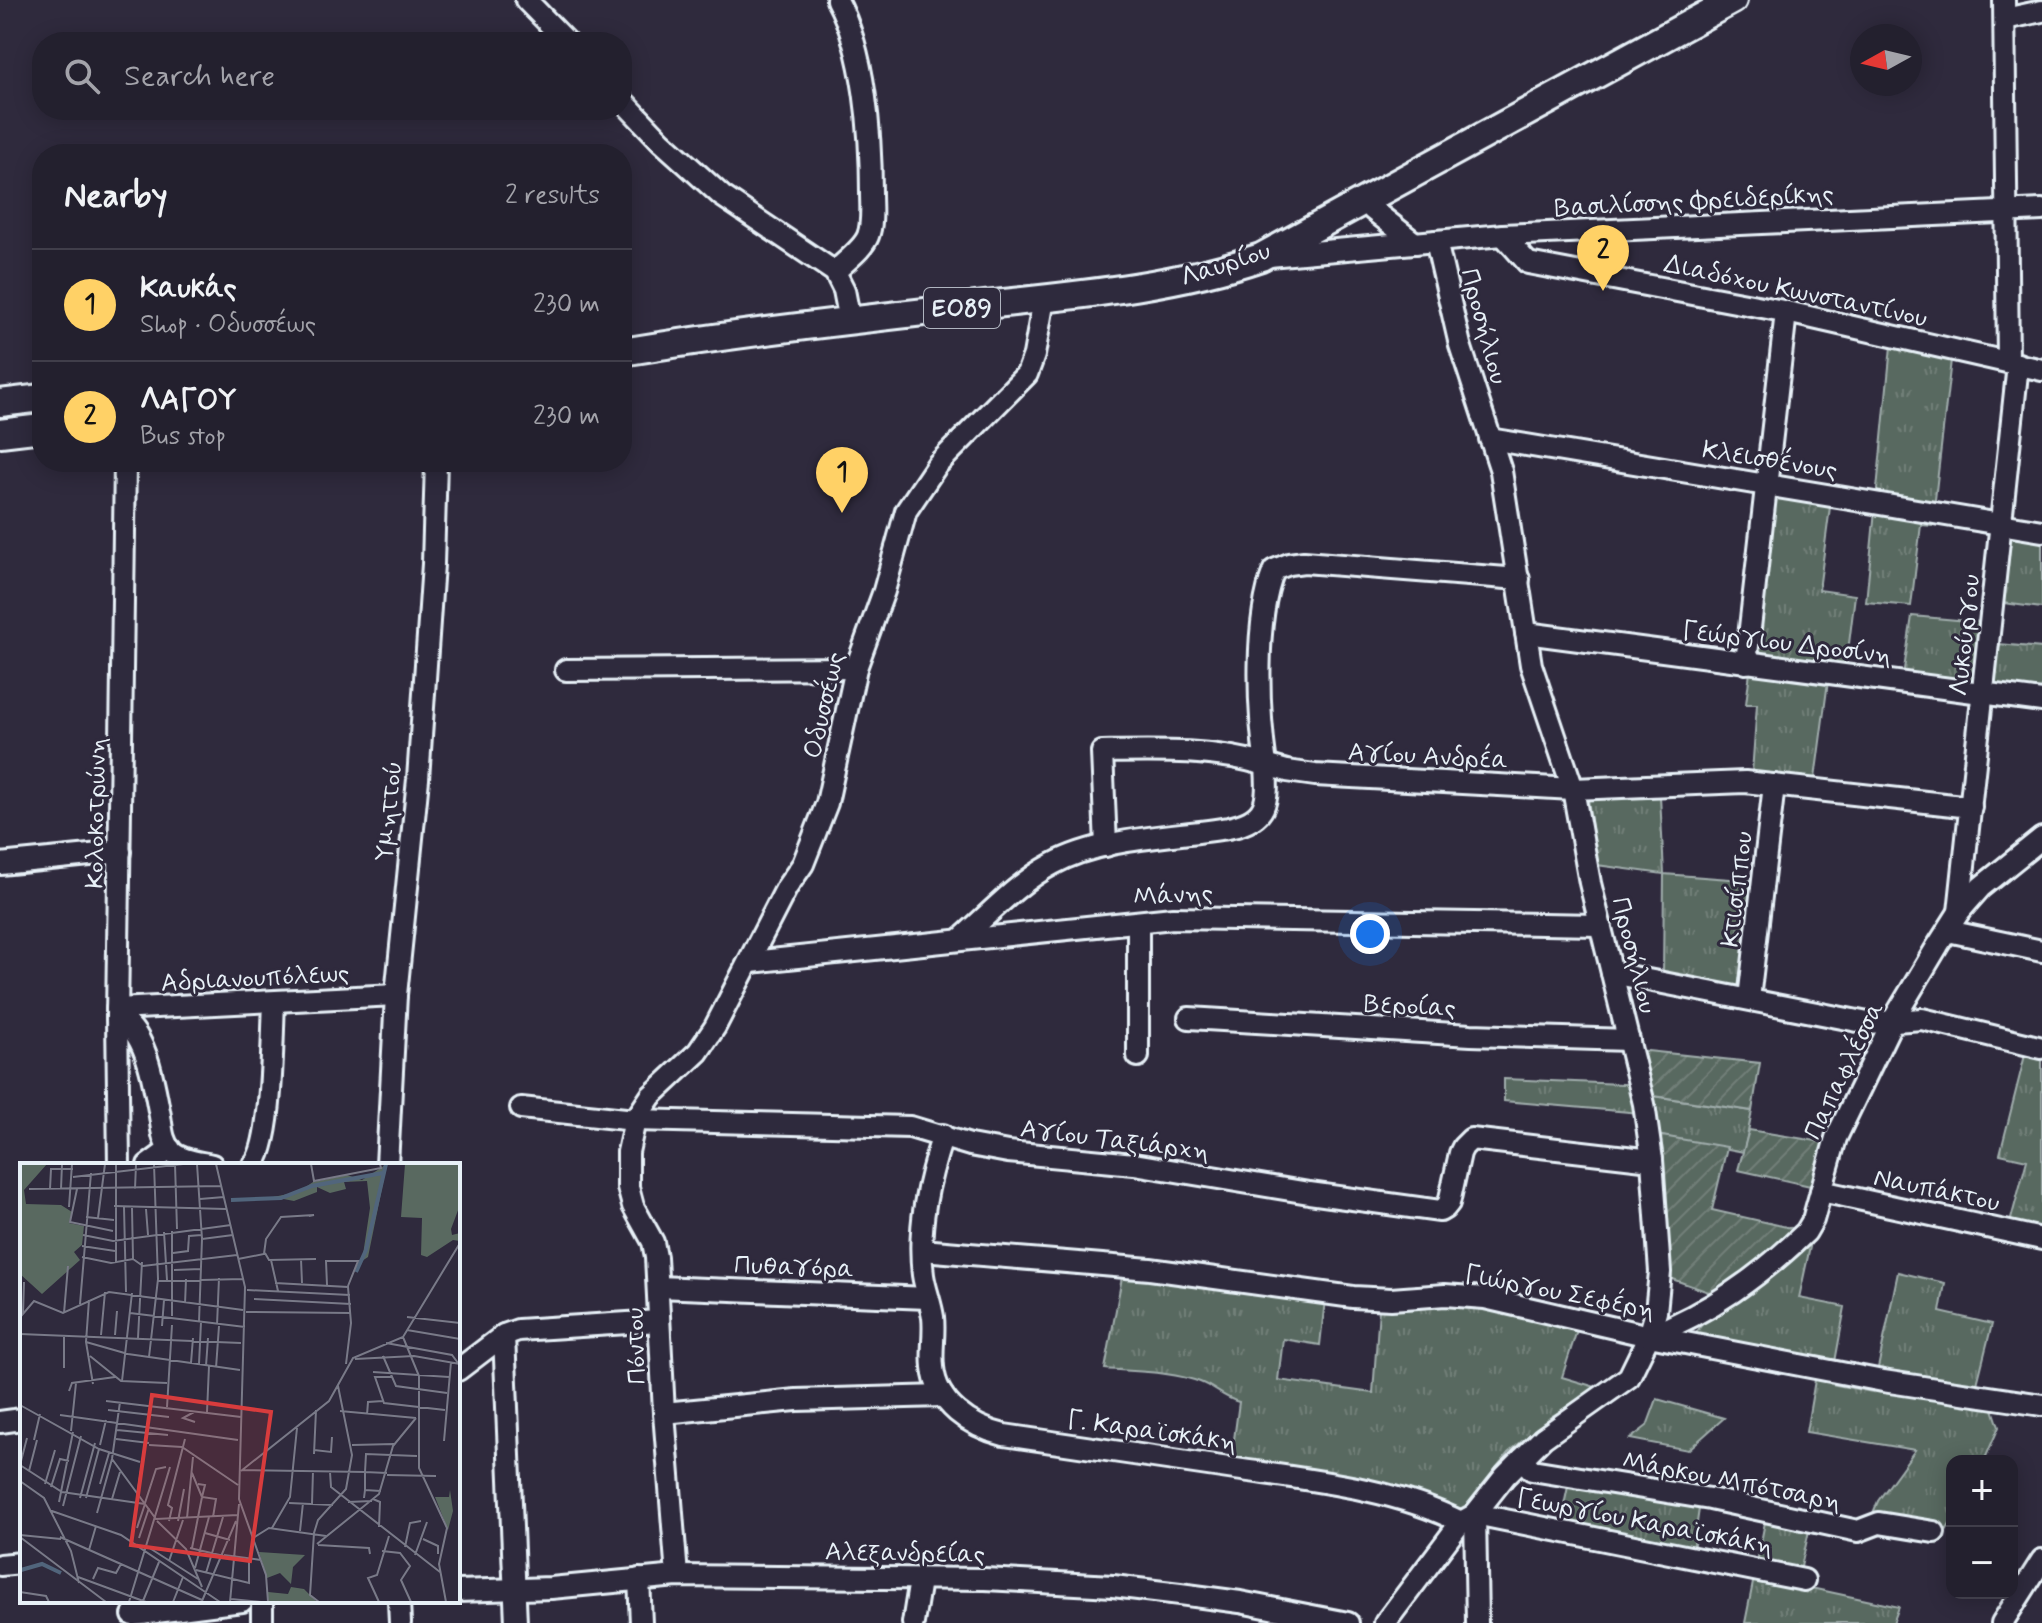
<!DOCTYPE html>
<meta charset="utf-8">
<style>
body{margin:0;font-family:Mynerve,sans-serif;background:#2f2d3a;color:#f1f3f6}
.controls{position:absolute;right:24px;bottom:24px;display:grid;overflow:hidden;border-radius:16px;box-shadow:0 4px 20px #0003}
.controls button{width:72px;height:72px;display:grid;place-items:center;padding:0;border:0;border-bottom:2px solid #403e4a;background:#23202e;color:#f1f3f6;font:40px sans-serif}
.compass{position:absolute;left:1850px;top:24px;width:72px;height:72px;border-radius:50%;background:#23202e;box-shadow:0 4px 20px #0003;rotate:262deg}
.you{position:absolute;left:1370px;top:934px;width:28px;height:28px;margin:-20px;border:6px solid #fff;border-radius:50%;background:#1a73e8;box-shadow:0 0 0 12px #1a73e833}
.badge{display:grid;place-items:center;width:52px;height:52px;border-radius:50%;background:#ffd166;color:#111;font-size:26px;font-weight:700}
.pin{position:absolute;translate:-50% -66px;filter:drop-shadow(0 2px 4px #0008)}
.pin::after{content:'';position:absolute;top:42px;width:28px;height:24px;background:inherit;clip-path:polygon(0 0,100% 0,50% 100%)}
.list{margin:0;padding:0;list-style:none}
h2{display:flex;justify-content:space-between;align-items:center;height:104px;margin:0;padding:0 32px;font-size:34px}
h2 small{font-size:26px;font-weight:400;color:#a3a3aa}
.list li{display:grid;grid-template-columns:52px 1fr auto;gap:24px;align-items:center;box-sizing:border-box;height:112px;padding:0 32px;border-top:2px solid #403e4a}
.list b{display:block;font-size:30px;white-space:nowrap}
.list p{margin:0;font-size:26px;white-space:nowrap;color:#a3a3aa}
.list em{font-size:26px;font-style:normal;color:#a3a3aa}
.icon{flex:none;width:44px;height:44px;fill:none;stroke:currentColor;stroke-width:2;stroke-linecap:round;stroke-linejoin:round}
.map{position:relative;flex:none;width:2042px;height:1623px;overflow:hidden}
.search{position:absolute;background:#23202e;box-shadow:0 4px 20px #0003;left:32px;top:32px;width:600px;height:88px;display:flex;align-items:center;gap:20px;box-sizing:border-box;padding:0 28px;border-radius:32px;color:#a3a3aa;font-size:30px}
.panel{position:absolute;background:#23202e;box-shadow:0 4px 20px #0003;left:32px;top:144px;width:600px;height:328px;border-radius:32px}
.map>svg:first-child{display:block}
.grass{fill:url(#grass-tufts);stroke:#a0adac;stroke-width:2}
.garden{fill:url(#garden-furrows);stroke:#a0adac;stroke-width:2}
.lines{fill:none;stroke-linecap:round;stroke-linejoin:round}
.minor-casing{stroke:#e8f1f8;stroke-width:26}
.major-casing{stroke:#e8f1f8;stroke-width:32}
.minor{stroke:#2f2a3d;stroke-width:20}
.major{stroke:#2f2a3d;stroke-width:26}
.labels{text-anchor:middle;stroke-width:6;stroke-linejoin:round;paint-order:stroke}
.shield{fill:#2f2a3d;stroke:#b0b5c0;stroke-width:2}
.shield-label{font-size:24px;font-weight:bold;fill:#e8f1f8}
.street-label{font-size:26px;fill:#e8f1f8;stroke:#2f2a3d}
.inset-river{fill:none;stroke:#51657c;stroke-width:4}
.inset-road{fill:none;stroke:#797a88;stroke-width:2}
.view{fill:#d83c3d;fill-opacity:0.15;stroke:#d83c3d;stroke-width:4}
.inset-edge{fill:none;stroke:#e8f1f8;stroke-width:4}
</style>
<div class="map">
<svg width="2042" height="1623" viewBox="0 0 2042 1623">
<defs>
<pattern id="grass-tufts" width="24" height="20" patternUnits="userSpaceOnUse" patternTransform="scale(2)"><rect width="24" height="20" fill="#596960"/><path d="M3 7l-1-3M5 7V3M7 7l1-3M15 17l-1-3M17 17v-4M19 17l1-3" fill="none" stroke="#717f78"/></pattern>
<pattern id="garden-furrows" width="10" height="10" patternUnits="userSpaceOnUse" patternTransform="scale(2)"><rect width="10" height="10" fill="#596960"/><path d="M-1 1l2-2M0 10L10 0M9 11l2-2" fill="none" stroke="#717f78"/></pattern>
</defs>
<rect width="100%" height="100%" fill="#2f2a3d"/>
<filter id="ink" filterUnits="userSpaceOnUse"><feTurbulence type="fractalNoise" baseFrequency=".0125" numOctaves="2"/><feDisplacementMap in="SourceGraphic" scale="16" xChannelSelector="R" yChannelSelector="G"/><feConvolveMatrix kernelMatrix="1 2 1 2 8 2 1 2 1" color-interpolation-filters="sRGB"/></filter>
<g filter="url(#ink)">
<g class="grass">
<polygon points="1891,346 1951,360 1932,526 1921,525 1911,606 1866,602"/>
<polygon points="1772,494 1830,507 1819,590 1855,595 1846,668 1830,666 1815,779 1752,773 1757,704 1746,704"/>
<polygon points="2009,531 2042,536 2042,608 2003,603"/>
<polygon points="1912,616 1979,622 1977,642 2042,648 2042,695 1903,676"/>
<polygon points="1660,796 1664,874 1756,881 1743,989 1663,976 1664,874 1597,865 1588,799"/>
<polygon points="2025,1055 2042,1058 2042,1230 2010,1223 2027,1160 2000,1154"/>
<polygon points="1504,1079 1646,1085 1648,1095 1752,1111 1744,1152 1656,1135 1652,1114 1504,1101"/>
<polygon points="1813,1233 1799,1298 1845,1307 1831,1384 1873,1392 1898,1272 1945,1283 1940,1312 1992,1324 1972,1404 1993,1409 1999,1427 1984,1461 1952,1461 1952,1521 1938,1544 1877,1531 1888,1516 1873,1513 1878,1501 1915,1450 1806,1432 1819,1357 1694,1336 1707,1317"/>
<path d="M 1122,1277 L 1325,1300 L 1320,1345 L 1283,1339 L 1278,1380 L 1373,1393 L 1379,1309 L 1455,1304 L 1578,1327 L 1562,1377 L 1599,1388 L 1552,1416 L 1508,1453 L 1460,1513 L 1231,1462 L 1239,1402 C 1224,1398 1214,1387 1200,1382 C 1171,1371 1135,1372 1105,1369 Z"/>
<polygon points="1657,1399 1724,1418 1688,1450 1630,1439 1647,1426"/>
<polygon points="1569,1482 1700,1502 1693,1550 1560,1524"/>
<polygon points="1766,1517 1810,1526 1797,1585 1899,1607 1893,1623 1745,1623"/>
</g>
<g class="garden">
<polygon points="1638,1050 1760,1063 1752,1111 1648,1095"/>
<polygon points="1749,1130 1823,1142 1815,1187 1738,1170"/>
<polygon points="1656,1135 1727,1147 1712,1210 1813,1233 1731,1300 1672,1279"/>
</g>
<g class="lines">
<g class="minor-casing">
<g id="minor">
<polyline points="526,0 567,42"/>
<polyline points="2004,0 2008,361"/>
<polyline points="2005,19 2042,11"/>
<polyline points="622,100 661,141 722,196 835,272 844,290 850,321"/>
<polyline points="1368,199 1373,210 1415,243"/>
<polyline points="1503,235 1528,263 1778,310 2042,370"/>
<polyline points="1436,241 1460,345 1501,471 1531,665 1573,789 1590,883 1644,1104 1652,1160 1660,1272 1656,1312 1649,1336 1629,1377 1543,1438 1505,1476 1475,1514 1477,1623"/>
<polyline points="1269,256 1503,235 2042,210"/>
<path d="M 835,272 C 844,262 863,249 868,236 C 873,223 871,207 871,193 C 871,134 865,52 837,0"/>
<polyline points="1490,439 2042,531"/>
<polyline points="1526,633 2042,701"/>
<polyline points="1746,663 1786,312"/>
<polyline points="566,670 856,668"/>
<path d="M 1106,846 L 1102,752 C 1156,751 1213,749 1266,765 C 1258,710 1254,621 1274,570 L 1289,564 L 1304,562 L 1519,579"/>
<polyline points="0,864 120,852"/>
<polyline points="1959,912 2018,364"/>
<polyline points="1138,922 1138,1056"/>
<polyline points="1948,931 2042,951"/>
<path d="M 962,938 C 991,912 1019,882 1053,864 C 1102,837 1174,837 1228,828 C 1270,820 1268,800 1266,765 L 1287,771 L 1315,775 L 1573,789 L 1745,782 L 1971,807"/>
<polyline points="751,962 1173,918 1599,925"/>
<polyline points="1612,973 1868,1023 1922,1019 2042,1048"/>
<polyline points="1749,999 1774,785"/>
<polyline points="117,1009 396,995"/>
<path d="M 117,1017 C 147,1030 154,1085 160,1116 C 162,1128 162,1141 171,1151 C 181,1161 199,1162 212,1165"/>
<polyline points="1189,1018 1471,1035 1629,1040"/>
<polyline points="521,1108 635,1120 910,1127 970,1145 1008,1152 1134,1164 1309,1193 1440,1211 1445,1208 1449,1203 1460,1153 1463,1147 1471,1139 1652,1160"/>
<path d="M 943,1135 C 928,1180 917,1227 923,1275 C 925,1289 931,1303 933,1317 C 935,1334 931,1350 933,1367 C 936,1404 971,1427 1004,1435 C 1081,1446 1158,1458 1235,1469 C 1310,1480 1393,1488 1461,1522"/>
<polyline points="119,1165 117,1017 125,462"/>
<polyline points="148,1165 170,1149"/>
<path d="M 253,1165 C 273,1145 272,1035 274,1003"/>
<polyline points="387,1165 396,995 418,779 433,564 436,462"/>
<polyline points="1821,1191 2042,1239"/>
<polyline points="922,1250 1150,1269 1353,1297 1391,1299 1445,1295 1485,1298 1649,1336 1883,1381 2042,1405"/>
<polyline points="658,1287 928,1298"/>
<polyline points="504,1335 516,1623"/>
<path d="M 1649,1336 C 1710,1312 1759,1277 1806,1232 L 1813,1220 L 1836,1138 L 1892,1022 L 1938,945 L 1959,912 L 1981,887 L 2042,838"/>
<polyline points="458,1370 504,1335 518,1330 659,1321"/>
<polyline points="664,1413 796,1400 943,1396"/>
<polyline points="0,1422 22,1419"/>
<polyline points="1522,1459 1532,1470 1710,1499 1858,1531 1879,1523 1934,1532"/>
<polyline points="1475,1514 1804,1580"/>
<polyline points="0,1565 22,1563"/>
<polyline points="677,1576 664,1413 656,1257 653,1242 633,1206 628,1187 628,1152 635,1120 651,1096 698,1052 715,1027 787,887 803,864 827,803 856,668 884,591 906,511 937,465 1027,374 1034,355 1044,299"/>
<polyline points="639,1579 641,1623"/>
<polyline points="458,1591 551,1588 677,1576 985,1579 1113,1586 1180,1594 1240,1602 1348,1623"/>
<polyline points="262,1601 262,1623"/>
<polyline points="399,1601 400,1623"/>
<polyline points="133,1615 242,1601"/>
<polyline points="913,1623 920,1580"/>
<polyline points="1385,1623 1461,1522 1472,1516"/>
<polyline points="2002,1623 2042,1560"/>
</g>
</g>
<g class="major-casing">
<g id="major">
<path d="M 622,352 C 742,332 864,319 985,305 C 1078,295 1172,287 1261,257 L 1733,0"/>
<polyline points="0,403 42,398"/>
<polyline points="0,433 42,428"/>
</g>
</g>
<use href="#minor" class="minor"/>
<use href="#major" class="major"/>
</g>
</g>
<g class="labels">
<rect class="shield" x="924" y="288" width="76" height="40" rx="6"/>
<g class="shield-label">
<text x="962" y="316">ΕΟ89</text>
</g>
<g class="street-label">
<text transform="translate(1694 200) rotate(-3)" y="9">Βασιλίσσης Φρειδερίκης</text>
<text transform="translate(1225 263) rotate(-18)" y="9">Λαυρίου</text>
<text transform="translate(1796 290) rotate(12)" y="9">Διαδόχου Κωνσταντίνου</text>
<text transform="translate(1485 326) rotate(75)" y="9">Προσήλιου</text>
<text transform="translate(1770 459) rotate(9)" y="9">Κλεισθένους</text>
<text transform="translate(1964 635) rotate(-84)" y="9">Λυκούργου</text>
<text transform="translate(1787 642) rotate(7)" y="9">Γεώργιου Δροσίνη</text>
<text transform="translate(823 705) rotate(-77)" y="9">Οδυσσέως</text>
<text transform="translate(1428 755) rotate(3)" y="9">Αγίου Ανδρέα</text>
<text transform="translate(388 811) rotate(-85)" y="9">Υμηττού</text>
<text transform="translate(95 813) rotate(-89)" y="9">Κολοκοτρώνη</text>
<text transform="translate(1736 889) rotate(-83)" y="9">Κτισίππου</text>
<text transform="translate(1173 894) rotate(-3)" y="9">Μάνης</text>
<text transform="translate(1635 955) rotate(76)" y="9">Προσήλιου</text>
<text transform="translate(255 977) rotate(-3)" y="9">Αδριανουπόλεως</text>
<text transform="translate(1410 1005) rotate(3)" y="9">Βεροίας</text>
<text transform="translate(1843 1070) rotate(-64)" y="9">Παπαφλέσσα</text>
<text transform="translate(1115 1139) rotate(7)" y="9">Αγίου Ταξιάρχη</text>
<text transform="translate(1937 1189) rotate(12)" y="9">Ναυπάκτου</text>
<text transform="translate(794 1266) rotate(2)" y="9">Πυθαγόρα</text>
<text transform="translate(1560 1291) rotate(11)" y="9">Γιώργου Σεφέρη</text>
<text transform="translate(635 1346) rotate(-92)" y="9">Πόντου</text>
<text transform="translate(1152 1430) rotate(8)" y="9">Γ. Καραϊσκάκη</text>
<text transform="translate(1732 1480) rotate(11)" y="9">Μάρκου Μπότσαρη</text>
<text transform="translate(1645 1521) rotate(11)" y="9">Γεωργίου Καραϊσκάκη</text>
<text transform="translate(905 1552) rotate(1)" y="9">Αλεξανδρείας</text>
</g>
</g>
<g transform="translate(20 1163)">
<rect width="440" height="440" fill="#2f2a3d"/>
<path d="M 0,1 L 27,1 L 4,27 L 6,41 L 41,42 L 52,49 L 49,60 L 64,63 L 62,82 L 54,89 L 60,97 L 22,131 L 0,111 ZM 367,1 L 348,94 L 342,98 L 350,45 L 347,18 L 324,19 L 326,26 L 310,30 L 297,24 L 297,29 L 274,38 L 253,34 L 278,29 L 293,19 L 327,12 L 342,17 ZM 430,327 L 433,348 L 428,367 L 415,334 L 429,334 Z" fill="#596960"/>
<path d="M 385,1 L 440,1 L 440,42 L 431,66 L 432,72 L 440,70 L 440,78 L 433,77 L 407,94 L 401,92 L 402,55 L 381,54 ZM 239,389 L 285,392 L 273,404 L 271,421 L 260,410 L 247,415 ZM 271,424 L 284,426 L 297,439 L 248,439 L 248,429 L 268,431 Z" fill="#596960"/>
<path class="inset-river" d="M 211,37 L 261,35 L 292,23 L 363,10M 336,109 L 346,87 L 366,1M 1,407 L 22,401 L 41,410"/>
<path class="inset-road" d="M 155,1 L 157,66M 177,1 L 182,76 L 179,159M 196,1 L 225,124 L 219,336 L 246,412 L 248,439M 291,1 L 294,18 L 361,5 L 360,1M 53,14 L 163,1M 9,26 L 201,23M 30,26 L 31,6 L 53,6M 41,26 L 42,1M 57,26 L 50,59 L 93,68M 115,26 L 116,1M 180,36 L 204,34M 94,43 L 206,46M 49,44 L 52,1M 104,44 L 106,129M 112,45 L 113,96M 126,46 L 128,72M 66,54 L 94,57M 78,55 L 85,1M 152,68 L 152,153M 144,69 L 147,117M 63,72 L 93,78 L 211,62M 182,76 L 213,72M 62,83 L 95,88M 153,90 L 168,88 L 169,73 L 182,72M 245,90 L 249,97 L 296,96M 62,94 L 91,100 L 113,96 L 123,103 L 217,92M 218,96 L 244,91 L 246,76 L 261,54 L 294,52 L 289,53M 281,96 L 282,120M 251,97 L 258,128M 96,99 L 96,1M 154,107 L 181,106M 138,118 L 223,116M 4,119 L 3,151 L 14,138 L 43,150 L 89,129 L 223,147M 255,120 L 328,124 L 331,160 L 326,201M 307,122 L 306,98 L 338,98 L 328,123M 227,127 L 330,132M 234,136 L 331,141M 69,137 L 66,179 L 73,221M 60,141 L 71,10M 165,141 L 166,116M 226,149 L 331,150M 44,150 L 48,103M 110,150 L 225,164M 387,154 L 440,160M 197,162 L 199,115M 142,163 L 144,137M 387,167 L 440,176M 0,171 L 221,180M 81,172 L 85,129M 95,172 L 97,148M 383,174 L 399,213 L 399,305 L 427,365 L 419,401 L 426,439M 118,175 L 122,99M 66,179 L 108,191 L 220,207M 366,180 L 432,192 L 438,200M 70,193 L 101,218 L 147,220M 363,193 L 376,223 L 427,230M 129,194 L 138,116 L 134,1M 335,196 L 394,193 L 440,201M 171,200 L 173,175M 179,201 L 181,159M 186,203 L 188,175M 44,205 L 44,173M 196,205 L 199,163M 353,209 L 429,214M 372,214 L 355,214 L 364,240 L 425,247M 102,218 L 112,130M 49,228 L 52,220 L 95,214M 86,238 L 221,254M 0,242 L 79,286 L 120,299M 147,244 L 152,162M 88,247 L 149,254M 320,248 L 396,255M 174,249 L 163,255 L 175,259M 187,249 L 189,203M 40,252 L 218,277M 347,252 L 348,239 L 363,238M 97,267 L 148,272M 51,268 L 56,220M 96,276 L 129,280M 14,277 L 20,251M 424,278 L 431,199M 80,282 L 86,257M 129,282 L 162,284 L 218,322M 332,282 L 374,281M 294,287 L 311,289 L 312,274M 294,291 L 296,247M 92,296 L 136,356 L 218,352M 0,302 L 42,329 L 125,341M 0,302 L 7,275M 222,307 L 345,309 L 346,291 L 397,293M 9,308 L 17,277M 221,308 L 309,238 L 333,195 L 383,174 L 440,80M 310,309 L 311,324 L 420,409M 367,312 L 416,313M 0,318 L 24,335 L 51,388 L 59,420M 25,321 L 35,287M 80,321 L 89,290M 178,321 L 185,322 L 182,334 L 196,336 L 193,354M 31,324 L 40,296 L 49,298M 345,327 L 345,309 L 367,310M 117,333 L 131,242M 60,335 L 75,280M 66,335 L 79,286M 344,335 L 345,327 L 361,328M 92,336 L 100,309M 353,336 L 360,339 L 359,364M 39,339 L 53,269M 328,339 L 352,338M 125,340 L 136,306 L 146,304M 269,340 L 313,342M 292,341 L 293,308M 43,343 L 61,273M 29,347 L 101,372 L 200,439M 77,350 L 92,296 L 100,239M 167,355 L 173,294M 137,358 L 166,386 L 182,424M 149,358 L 152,345 L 148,342 L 165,276M 158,358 L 164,326M 117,365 L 125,341M 252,365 L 270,334 L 277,265M 280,368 L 283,340M 185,370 L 210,377M 0,372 L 41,376M 0,374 L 86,439M 40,374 L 182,437M 119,375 L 129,345M 233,375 L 249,365 L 306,373M 403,376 L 418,383 L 418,391M 297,381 L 359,331 L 373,283 L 396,255M 298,382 L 349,385 L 350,391M 128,384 L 178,416M 385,384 L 390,360 L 401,358M 170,385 L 204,393M 172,385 L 182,334 L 172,310M 69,387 L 76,363M 362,388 L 380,390 L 390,403 L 381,417 L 391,439M 204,392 L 241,397M 395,392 L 407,359M 149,398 L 163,357M 175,405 L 189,354M 176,407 L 229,420 L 229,395M 186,410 L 203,354M 58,414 L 126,439M 73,416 L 78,405 L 96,410 L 101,401M 0,429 L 26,433 L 29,439M 211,436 L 241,439M 123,438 L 139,399M 182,438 L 216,358M 109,439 L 150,304M 153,439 L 163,414M 210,439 L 219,341M 299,439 L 290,432 L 294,370 L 298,357 L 326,326 L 332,292 L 318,223M 359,439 L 348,415 L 357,412 L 369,373"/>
<path class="view" d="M 132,232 L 251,249 L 230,398 L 111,382 Z"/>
<rect width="440" height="440" class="inset-edge"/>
</g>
</svg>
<div class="controls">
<button>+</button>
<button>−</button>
</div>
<svg class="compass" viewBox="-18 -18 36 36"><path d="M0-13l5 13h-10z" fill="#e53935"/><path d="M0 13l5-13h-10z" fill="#a3a3aa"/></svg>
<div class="you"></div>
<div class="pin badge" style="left:842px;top:513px">1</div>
<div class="pin badge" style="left:1603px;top:291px">2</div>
<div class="search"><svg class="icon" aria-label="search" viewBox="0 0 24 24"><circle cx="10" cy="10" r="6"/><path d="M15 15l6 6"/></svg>Search here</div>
<section class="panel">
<h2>Nearby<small>2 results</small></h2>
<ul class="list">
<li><span class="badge">1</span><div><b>Καυκάς</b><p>Shop · Οδυσσέως</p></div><em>230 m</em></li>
<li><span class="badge">2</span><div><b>ΛΑΓΟΥ</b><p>Bus stop</p></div><em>230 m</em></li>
</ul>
</section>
</div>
